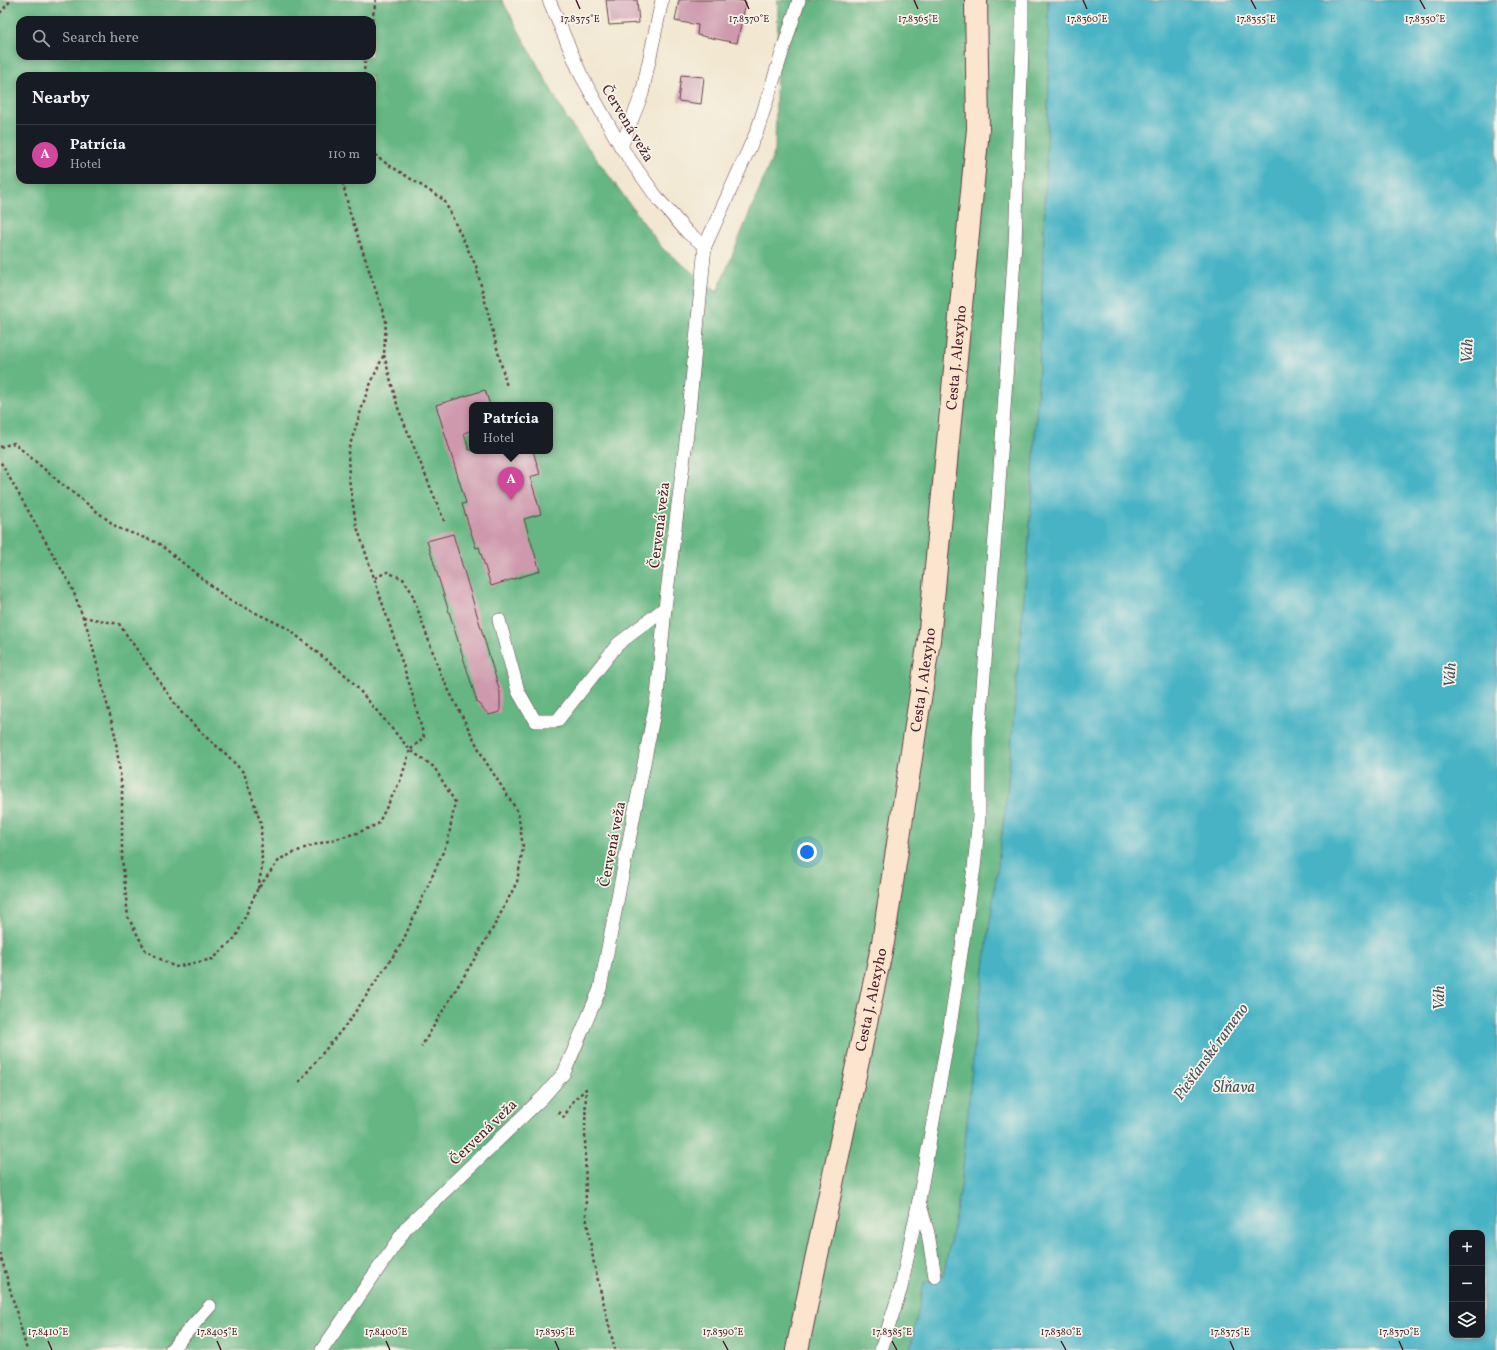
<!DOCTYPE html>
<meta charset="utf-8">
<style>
body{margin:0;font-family:Vollkorn,serif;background:#242831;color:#f1f3f6}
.controls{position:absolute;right:12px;bottom:12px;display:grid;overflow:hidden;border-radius:8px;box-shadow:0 2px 6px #0003}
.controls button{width:36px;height:36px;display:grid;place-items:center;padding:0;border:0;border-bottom:1px solid #363941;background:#171b24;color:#f1f3f6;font:20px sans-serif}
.you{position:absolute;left:807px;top:852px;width:14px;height:14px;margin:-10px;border:3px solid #fff;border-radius:50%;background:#1a73e8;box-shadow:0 0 0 6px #1a73e833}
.badge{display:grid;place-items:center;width:26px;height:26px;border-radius:50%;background:#b45309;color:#fff;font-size:13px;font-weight:700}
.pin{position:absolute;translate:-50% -33px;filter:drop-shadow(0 1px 2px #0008)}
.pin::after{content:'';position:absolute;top:21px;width:14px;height:12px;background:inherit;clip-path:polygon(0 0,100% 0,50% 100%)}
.popup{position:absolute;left:469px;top:402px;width:84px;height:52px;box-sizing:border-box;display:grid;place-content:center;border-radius:8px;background:#171b24;filter:drop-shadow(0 1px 3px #0005);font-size:13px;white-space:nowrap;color:#9ea1a6}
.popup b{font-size:15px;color:#f1f3f6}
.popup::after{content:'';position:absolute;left:50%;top:100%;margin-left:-8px;border:8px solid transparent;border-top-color:#171b24}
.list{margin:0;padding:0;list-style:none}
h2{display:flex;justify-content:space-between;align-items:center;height:52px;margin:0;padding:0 16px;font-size:17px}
h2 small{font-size:13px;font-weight:400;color:#9ea1a6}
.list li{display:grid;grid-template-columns:26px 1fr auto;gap:12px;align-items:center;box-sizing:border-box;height:60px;padding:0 16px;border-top:1px solid #363941}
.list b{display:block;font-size:15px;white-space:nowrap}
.list p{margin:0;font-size:13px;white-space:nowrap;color:#9ea1a6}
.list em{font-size:13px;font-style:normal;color:#9ea1a6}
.icon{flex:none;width:22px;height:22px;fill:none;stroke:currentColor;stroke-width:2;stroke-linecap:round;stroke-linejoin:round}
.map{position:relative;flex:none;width:1497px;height:1350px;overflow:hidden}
.search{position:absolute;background:#171b24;box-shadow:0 2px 6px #0003;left:16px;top:16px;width:360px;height:44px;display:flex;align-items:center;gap:10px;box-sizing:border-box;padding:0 14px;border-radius:12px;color:#9ea1a6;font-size:15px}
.panel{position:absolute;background:#171b24;box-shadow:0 2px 6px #0003;left:16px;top:72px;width:360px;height:112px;border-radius:12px}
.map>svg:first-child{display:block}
.forest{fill:#65b682;stroke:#586a56;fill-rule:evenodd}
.water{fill:#47b3c4;stroke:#486978;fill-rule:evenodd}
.building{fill:#ce99ad}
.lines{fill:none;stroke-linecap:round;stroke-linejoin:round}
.lane-casing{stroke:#633d44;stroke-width:14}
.secondary-casing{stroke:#633d44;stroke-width:24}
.path{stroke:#633d44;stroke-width:2.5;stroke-dasharray:3 3;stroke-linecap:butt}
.lane{stroke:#fff;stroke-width:13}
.secondary{stroke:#fce5cf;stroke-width:22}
.ticks{fill:none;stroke:#4a1f2b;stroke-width:1.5}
.labels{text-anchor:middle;stroke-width:3.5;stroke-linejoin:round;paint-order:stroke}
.street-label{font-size:15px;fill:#4a1f2b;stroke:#f7f3e8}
.water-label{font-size:16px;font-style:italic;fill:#495361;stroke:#f7f3e8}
.ticks-label{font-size:10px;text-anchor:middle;fill:#4a1f2b;stroke:#f7f3e8;stroke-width:3.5;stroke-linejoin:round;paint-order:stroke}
</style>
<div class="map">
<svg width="1497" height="1350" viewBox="0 0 1497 1350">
<rect width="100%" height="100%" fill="#f7f3e8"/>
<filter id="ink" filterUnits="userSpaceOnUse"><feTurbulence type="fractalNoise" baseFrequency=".025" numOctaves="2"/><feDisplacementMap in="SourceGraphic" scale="8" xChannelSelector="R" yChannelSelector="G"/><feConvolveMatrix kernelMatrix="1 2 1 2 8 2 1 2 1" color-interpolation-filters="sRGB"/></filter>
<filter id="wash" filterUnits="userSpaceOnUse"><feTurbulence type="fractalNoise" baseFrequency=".012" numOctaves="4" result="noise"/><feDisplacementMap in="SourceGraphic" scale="16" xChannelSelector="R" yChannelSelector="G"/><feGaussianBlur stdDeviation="0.9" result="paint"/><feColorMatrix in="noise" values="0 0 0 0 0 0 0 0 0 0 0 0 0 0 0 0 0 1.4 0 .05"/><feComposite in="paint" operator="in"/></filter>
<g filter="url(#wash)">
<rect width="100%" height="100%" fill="#f2e7d0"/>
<path class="forest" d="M 0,0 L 502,0 L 567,119 L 663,249 L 717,292 L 775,151 L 778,0 L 1048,0 L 1049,81 L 1040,351 L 1029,541 L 1006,803 L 975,1036 L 961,1188 L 943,1277 L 924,1284 L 910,1350 L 0,1350 ZM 20,20 L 372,20 L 372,56 L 20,56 ZM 20,76 L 372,76 L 372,180 L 20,180 ZM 472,405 L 550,405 L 550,451 L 472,451 Z"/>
<path class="water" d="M 1048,0 L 1497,0 L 1497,1350 L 910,1350 L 924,1283 L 943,1276 L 961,1188 L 975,1036 L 1006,803 L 1029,541 L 1040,351 L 1049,81 ZM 1452,1233 L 1482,1233 L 1482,1335 L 1452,1335 Z"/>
<g id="blocks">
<g class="building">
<polygon points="606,0 637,0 639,23 609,25"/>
<polygon points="679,0 735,0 746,2 737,43 697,35 698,25 675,21"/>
<polygon points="681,75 704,77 701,104 678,101"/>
<polygon points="485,390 490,405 472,405 472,430 464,433 469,450 472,449 472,451 533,451 540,474 530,477 541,514 524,519 540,571 491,586 479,547 476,548 462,504 466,503 436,405"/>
<polygon points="453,534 500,692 500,712 489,715 477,702 427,541"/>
</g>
</g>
</g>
<g filter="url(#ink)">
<use href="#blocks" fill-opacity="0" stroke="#633d44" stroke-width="1"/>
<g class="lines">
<g class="lane-casing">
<g id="lane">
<polyline points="549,0 581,75 621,147 658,199 688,233 705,246"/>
<polyline points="621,147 642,94 662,0"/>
<polyline points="499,620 518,691 535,721 557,721 618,644 665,608"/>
<polyline points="919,1201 928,1233 935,1277"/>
<polyline points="171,1350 210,1306"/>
<polyline points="322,1350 407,1227 543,1097 564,1073 600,989 657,697 665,608 687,433 705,246 757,131 799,0"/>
<polyline points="881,1350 901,1288 919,1200 950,1026 974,868 979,817 979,737 998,499 1015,244 1022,49 1022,0"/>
</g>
</g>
<g class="secondary-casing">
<g id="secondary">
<path id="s1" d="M 797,1350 L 883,942 L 929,640 L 978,129 L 976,0"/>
</g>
</g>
<g class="path">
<polyline points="0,13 11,0"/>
<polyline points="372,20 376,0"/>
<polyline points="364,76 365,56"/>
<polyline points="372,149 378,158 444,200 476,266 507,387"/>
<polyline points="384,355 398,408 445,523"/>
<polyline points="0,447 14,443 58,481 118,528 158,543 229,600 287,628 349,678 410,750 401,779 378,824 357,833 307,847 280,859 257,890 236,937 213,959 175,967 146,951 128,917 122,857 122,788 115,735 89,633 72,588 0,461"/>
<polyline points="375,578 387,572 403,579 411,591 441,675 484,759 518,812 523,847 517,882 492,930 421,1047"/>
<polyline points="83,617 119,624 181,712 207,738 226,754 244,773 261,824 262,867 258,889"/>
<polyline points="299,1082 349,1021 402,943 448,841 455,802 434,767 410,750 424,737 410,686 356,524 349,479 348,451 367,392 384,354 386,321 350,213 342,180"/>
<polyline points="558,1112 564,1117 573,1101 586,1089 585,1129 586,1216 594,1264 615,1350"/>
<polyline points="0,1253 27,1350"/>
</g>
<use href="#lane" class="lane"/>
<use href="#secondary" class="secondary"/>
</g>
</g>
<path class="ticks" d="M 576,0 L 580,9M 745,0 L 749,9M 914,0 L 918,9M 1083,0 L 1087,9M 1251,0 L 1256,9M 1420,0 L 1425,9M 48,1341 L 52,1350M 217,1341 L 221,1350M 386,1341 L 390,1350M 555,1341 L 559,1350M 723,1341 L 728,1350M 892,1341 L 897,1350M 1061,1341 L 1066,1350M 1230,1341 L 1234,1350M 1399,1341 L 1403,1350"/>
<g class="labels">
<g class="street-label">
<text transform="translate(628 123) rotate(59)" y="5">Červená veža</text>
<text dy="5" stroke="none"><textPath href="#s1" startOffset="1006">Cesta J. Alexyho</textPath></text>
<text transform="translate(659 525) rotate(-83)" y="5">Červená veža</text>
<text dy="5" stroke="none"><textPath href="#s1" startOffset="682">Cesta J. Alexyho</textPath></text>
<text transform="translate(612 844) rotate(-79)" y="5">Červená veža</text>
<text dy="5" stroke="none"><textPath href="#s1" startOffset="358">Cesta J. Alexyho</textPath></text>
<text transform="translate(483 1132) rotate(-44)" y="5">Červená veža</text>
</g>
<g class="water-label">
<text transform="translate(1466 351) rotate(-87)" y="6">Váh</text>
<text transform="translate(1449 675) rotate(-87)" y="6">Váh</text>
<text transform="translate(1438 998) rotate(-89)" y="6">Váh</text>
<text transform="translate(1210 1051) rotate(-54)" y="6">Piešťanské rameno</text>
<text x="1234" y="1092">Sĺňava</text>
</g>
</g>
<g class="ticks-label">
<text x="580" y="22">17.8375°E</text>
<text x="749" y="22">17.8370°E</text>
<text x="918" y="22">17.8365°E</text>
<text x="1087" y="22">17.8360°E</text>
<text x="1256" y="22">17.8355°E</text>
<text x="1425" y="22">17.8350°E</text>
<text x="48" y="1335">17.8410°E</text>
<text x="217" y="1335">17.8405°E</text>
<text x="386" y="1335">17.8400°E</text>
<text x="555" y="1335">17.8395°E</text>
<text x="723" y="1335">17.8390°E</text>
<text x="892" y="1335">17.8385°E</text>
<text x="1061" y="1335">17.8380°E</text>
<text x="1230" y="1335">17.8375°E</text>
<text x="1399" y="1335">17.8370°E</text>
</g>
</svg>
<div class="controls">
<button>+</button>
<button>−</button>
<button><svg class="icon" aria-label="layers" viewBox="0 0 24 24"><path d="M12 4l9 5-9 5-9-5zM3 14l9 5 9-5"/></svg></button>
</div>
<div class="you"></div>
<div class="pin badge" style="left:511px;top:500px;background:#d1479c">A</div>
<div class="popup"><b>Patrícia</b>Hotel</div>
<div class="search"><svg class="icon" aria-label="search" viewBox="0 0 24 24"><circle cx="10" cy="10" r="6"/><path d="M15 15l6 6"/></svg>Search here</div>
<section class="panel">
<h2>Nearby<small></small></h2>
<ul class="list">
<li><span class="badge" style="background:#d1479c">A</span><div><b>Patrícia</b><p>Hotel</p></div><em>110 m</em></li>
</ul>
</section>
</div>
